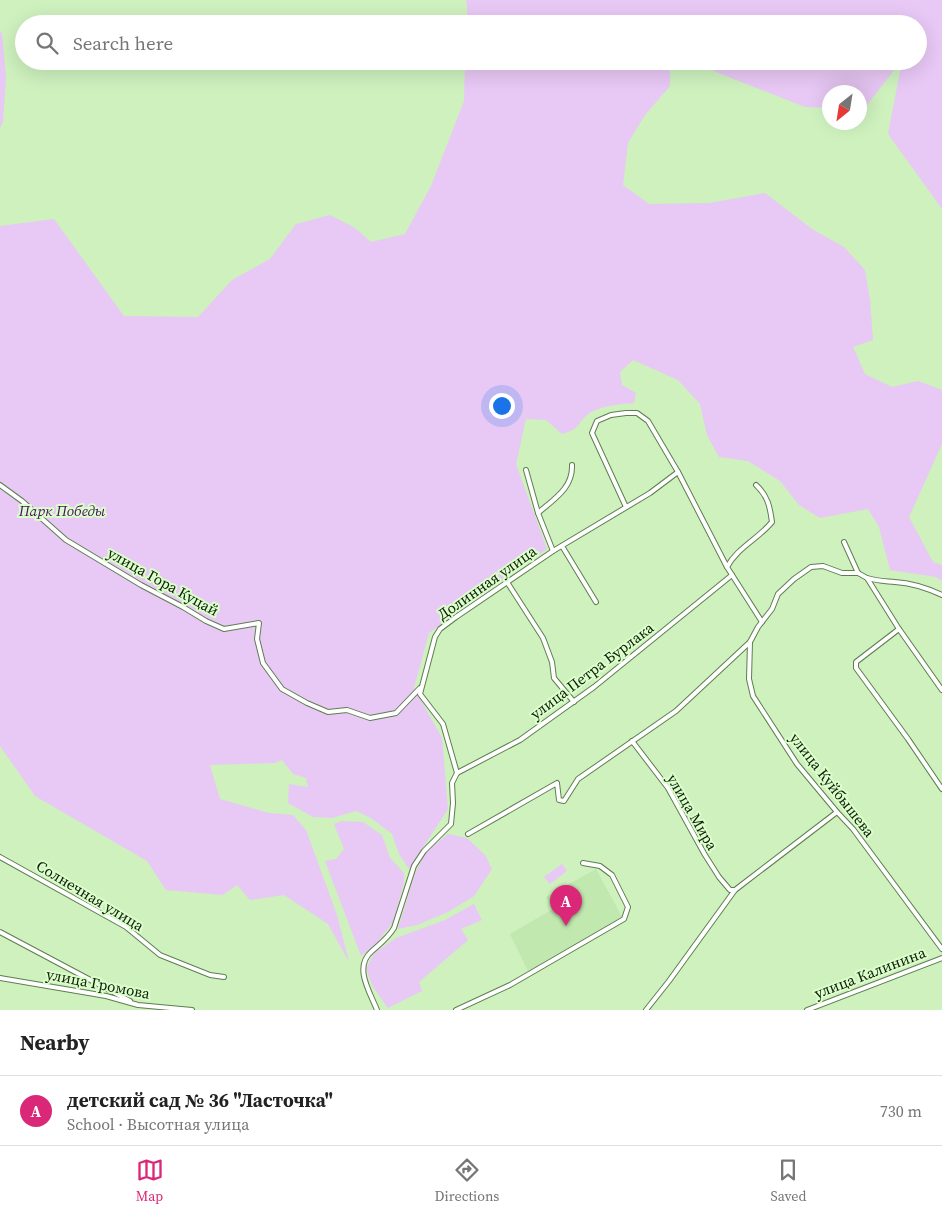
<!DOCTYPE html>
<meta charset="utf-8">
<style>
body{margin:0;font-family:"Source Serif 4",serif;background:#f2f2f2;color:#222}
.compass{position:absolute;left:822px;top:85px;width:45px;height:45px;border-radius:50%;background:#fff;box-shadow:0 5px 20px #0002;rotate:210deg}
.you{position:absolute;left:501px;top:405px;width:18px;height:18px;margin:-12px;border:4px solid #fff;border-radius:50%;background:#1a73e8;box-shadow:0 0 0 8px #1a73e833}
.badge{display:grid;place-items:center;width:32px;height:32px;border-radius:50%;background:#db2777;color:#fff;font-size:16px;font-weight:700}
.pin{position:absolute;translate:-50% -41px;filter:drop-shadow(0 1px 2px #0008)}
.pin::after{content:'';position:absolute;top:26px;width:18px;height:15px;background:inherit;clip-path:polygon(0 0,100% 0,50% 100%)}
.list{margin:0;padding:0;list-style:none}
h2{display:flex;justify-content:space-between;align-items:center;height:65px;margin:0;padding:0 20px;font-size:21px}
h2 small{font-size:16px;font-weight:400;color:#767676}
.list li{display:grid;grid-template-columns:32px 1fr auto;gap:15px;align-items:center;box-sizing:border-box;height:70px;padding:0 20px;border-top:1px solid #e0e0e0}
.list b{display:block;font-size:19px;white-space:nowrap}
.list p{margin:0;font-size:16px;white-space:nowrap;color:#767676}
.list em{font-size:16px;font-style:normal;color:#767676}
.icon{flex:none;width:28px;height:28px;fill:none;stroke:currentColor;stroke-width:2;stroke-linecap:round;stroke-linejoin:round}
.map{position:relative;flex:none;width:942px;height:1010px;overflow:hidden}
.search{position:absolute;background:#fff;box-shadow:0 5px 20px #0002;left:15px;right:15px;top:15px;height:55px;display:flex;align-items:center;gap:12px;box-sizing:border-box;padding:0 18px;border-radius:28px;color:#767676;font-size:19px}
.sheet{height:135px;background:#fff}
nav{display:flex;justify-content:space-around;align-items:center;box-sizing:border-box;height:70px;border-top:1px solid #e0e0e0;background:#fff;font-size:14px;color:#767676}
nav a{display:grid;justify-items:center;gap:2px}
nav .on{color:#db2777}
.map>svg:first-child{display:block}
.built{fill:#c0e8af}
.green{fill:#e8c8f5}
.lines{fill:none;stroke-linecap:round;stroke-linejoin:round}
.street-casing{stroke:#5e7e50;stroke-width:6}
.street{stroke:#fff;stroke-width:4}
.labels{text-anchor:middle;stroke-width:4;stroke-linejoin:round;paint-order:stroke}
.park-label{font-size:15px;font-style:italic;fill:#4d0d61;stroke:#dbffcb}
.street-label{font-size:15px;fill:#0f1c09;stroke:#dbffcb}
</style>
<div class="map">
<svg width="942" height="1010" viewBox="0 0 942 1010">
<rect width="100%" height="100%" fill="#cef1be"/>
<polygon class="built" points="596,869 622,917 528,971 510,934 553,909 546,897"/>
<g class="green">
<polygon points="466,0 942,0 942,209 888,134 902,61 918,61 918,24 467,24 467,5"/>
<polygon points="0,32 2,33 6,77 3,122 0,128"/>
<path d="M 465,61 L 670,61 L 670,86 L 645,115 L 628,143 L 623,185 L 649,204 L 709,203 L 765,193 L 812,229 L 844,247 L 865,270 L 870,300 L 873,340 L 853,347 L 865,374 L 892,387 L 918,381 L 942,390 L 942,444 L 909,517 L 933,562 L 942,565 L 942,581 L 936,577 L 890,570 L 879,527 L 868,509 L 820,518 L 799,505 L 780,481 L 748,461 L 719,457 L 707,435 L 700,404 L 678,380 L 633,360 L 620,372 L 622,385 L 636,393 L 634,403 C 621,404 597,406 587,415 C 575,426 581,428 562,434 L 546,420 L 526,419 L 516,464 L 547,549 L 429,633 L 414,688 L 442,738 L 448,809 L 409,869 L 399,854 L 392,834 L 371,818 L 356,811 L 332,818 L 313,817 L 288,803 L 289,784 L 308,787 L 306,778 L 293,774 L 282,760 L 275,763 L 210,765 L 220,799 L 269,813 L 293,815 L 306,830 L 337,915 L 349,962 L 328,924 L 284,895 L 250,900 L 237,885 L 223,895 L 166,890 L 147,861 L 35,796 L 0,746 L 0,226 L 54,219 L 124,316 L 198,317 L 232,280 L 270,259 L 296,224 L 330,215 L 355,228 L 371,242 L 405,234 L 431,186 L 464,101 Z"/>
<polygon points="693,61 901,61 864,109 860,109 860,92 830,92 829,108 805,107 716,72"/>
<polygon points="342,821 363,822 382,835 390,858 404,873 404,883 393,922 377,943 361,956 325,861 336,859 344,849 334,824"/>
<polygon points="448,834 467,838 485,855 492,869 474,896 448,912 417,925 398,929 415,873 426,852"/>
<polygon points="562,864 567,871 550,884 544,877"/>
<polygon points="474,904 482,920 461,929 468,940 419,982 422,991 388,1008 373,987 366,969 374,953 396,938 445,920"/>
</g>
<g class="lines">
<g class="street-casing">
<g id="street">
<polyline points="526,470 538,513 553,551"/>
<polyline points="0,485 22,501 66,540 141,585 183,607 206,621 224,629 259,623 257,639 263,663 282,689 307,703 328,712 347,710 370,718 396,713 420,688"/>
<polyline points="626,507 592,433 597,421 611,415 626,413 637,413 648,421 678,472 727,567 762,622"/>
<path d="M 538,513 C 554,499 573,488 572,465"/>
<polyline points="844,542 858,573 867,578 899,629 942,690"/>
<polyline points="562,546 596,602"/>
<path d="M 727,567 C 737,548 758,539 772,522 C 770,507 768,496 756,485"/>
<polyline points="858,573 842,573 823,566 811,567 794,579 778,594 772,609 758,627 750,642 749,679 753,696 797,764 837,812 853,829 942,949"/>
<path d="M 867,578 C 877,581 885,581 895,582 C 912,583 927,588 942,595"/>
<polyline points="507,582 543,638 552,662 554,678 574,702"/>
<polyline points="899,629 856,662 856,668 908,739 942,789"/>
<polyline points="632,741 668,788 705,855 719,877 730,890 735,890"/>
<polyline points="457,773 520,740 594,687 732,575"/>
<polyline points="468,834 557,783 559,800 564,801 578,779 676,711 750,642"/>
<polyline points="0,857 126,927 160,955 210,975 224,977"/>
<polyline points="0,932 130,1001"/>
<polyline points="0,978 106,996 138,1005 192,1010"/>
<path d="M 377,1010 C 370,992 353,967 372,951 C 381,943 388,938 394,928 L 414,866 L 424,851 L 451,824 L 453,803 L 452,783 L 457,773 L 443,724 L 420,694 L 435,637 L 440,629 L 456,617 L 553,551 L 650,493 L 678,472"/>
<polyline points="456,1010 510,985 624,919 628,907 612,875 600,866 583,863"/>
<polyline points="646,1010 669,981 735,890 837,812"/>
<polyline points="807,1010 942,958"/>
</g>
</g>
<use href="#street" class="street"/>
</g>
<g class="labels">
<g class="park-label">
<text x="62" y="516">Парк Победы</text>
</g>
<g class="street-label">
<text transform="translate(163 582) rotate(29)" y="5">улица Гора Куцай</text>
<text transform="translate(487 583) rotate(-35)" y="5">Долинная улица</text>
<text transform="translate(592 671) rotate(-37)" y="5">улица Петра Бурлака</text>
<text transform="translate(832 785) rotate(52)" y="5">улица Куйбышева</text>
<text transform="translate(692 812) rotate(60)" y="5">улица Мира</text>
<text transform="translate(90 896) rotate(31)" y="5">Солнечная улица</text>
<text transform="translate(870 973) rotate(-21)" y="5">улица Калинина</text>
<text transform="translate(98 984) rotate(11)" y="5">улица Громова</text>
</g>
</g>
</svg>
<svg class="compass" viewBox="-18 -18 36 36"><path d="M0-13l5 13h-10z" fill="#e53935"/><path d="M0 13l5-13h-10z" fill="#767676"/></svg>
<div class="you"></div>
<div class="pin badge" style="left:566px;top:926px">A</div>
<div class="search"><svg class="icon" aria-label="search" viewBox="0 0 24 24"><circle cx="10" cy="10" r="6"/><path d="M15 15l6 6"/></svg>Search here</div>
</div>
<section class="sheet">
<h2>Nearby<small></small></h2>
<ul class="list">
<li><span class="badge">A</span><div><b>детский сад № 36 &quot;Ласточка&quot;</b><p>School · Высотная улица</p></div><em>730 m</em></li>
</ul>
</section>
<nav>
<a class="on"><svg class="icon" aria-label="map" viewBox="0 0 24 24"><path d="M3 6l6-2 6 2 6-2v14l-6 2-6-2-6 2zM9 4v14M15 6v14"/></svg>Map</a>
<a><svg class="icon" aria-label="directions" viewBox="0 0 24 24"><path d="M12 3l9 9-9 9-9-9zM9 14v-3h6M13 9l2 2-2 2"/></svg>Directions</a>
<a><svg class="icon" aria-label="saved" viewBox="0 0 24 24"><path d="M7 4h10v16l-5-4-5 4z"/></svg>Saved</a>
</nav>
